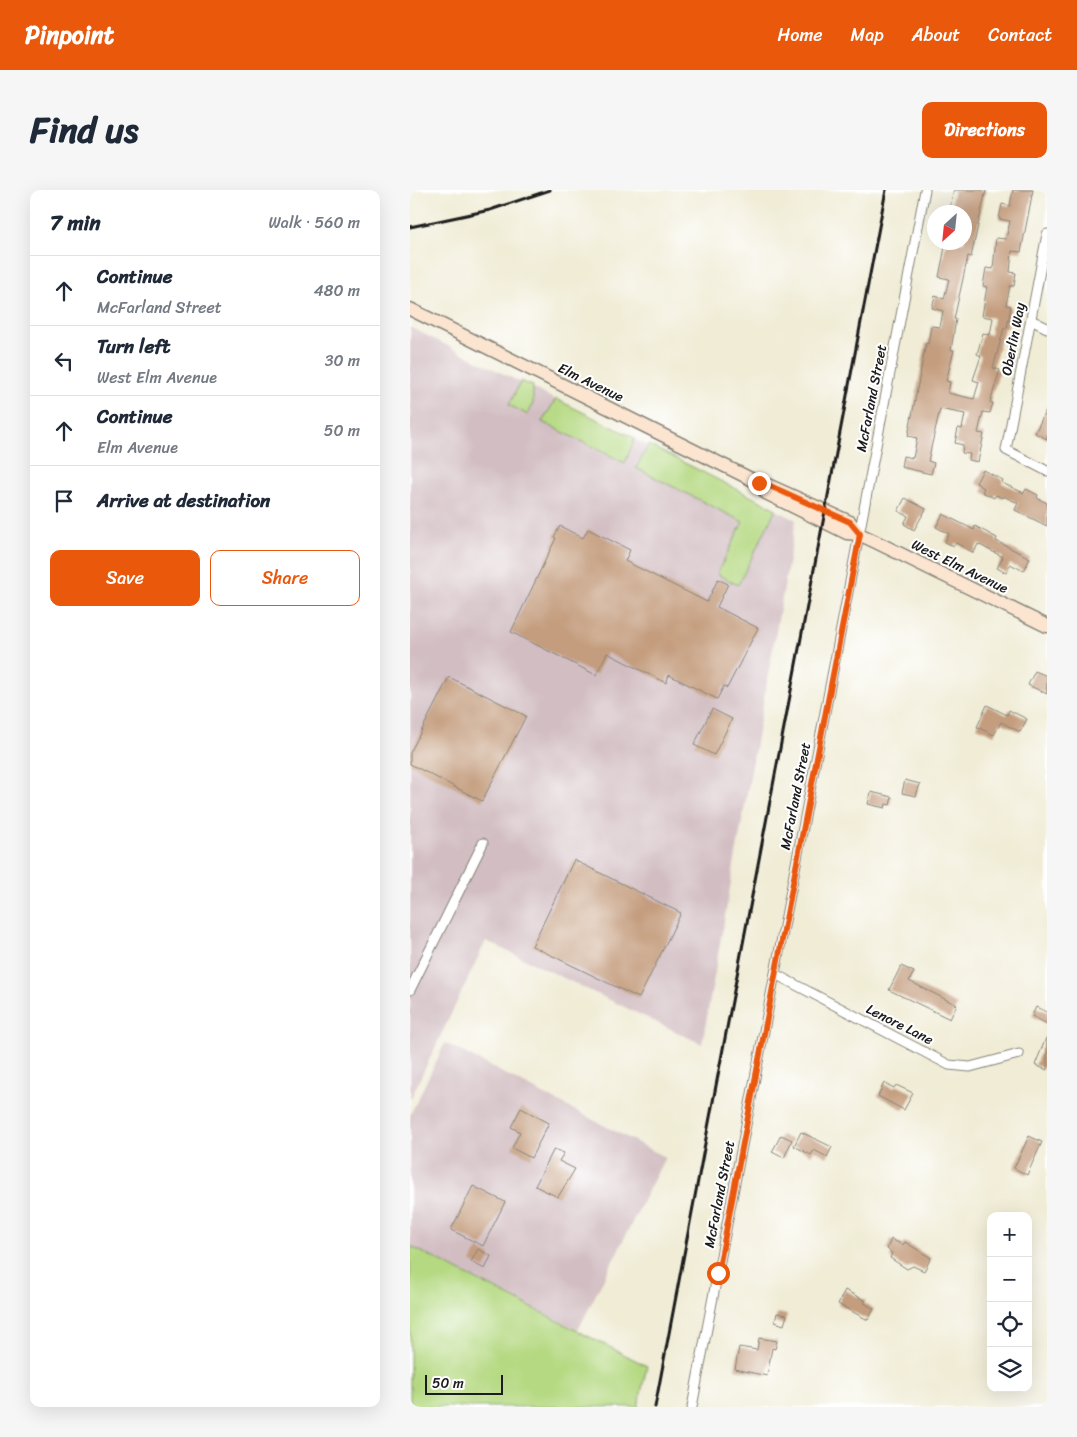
<!DOCTYPE html>
<meta charset="utf-8">
<style>
body{margin:0;font-family:Sriracha,sans-serif;background:#f6f6f7;color:#1f2937}
.controls{position:absolute;right:15px;bottom:15px;display:grid;overflow:hidden;border-radius:10px;box-shadow:0 5px 20px #0002}
.controls button{width:45px;height:45px;display:grid;place-items:center;padding:0;border:0;border-bottom:1px solid #e0e1e3;background:#fff;color:#1f2937;font:25px sans-serif}
.compass{position:absolute;left:517px;top:15px;width:45px;height:45px;border-radius:50%;background:#fff;box-shadow:0 5px 20px #0002;rotate:207deg}
.scale{position:absolute;left:15px;bottom:12px;width:78px;box-sizing:border-box;padding-left:5px;border:2px solid #1c1c1c;border-top:0;font-size:14px;line-height:18px;white-space:nowrap;color:#1c1c1c;-webkit-text-stroke:4px #fff;paint-order:stroke}
.stop{position:absolute;width:15px;height:15px;margin:-11px;border:4px solid #ea580c;border-radius:50%;background:#fff}
.stop.end{background:#ea580c;border-color:#fff;box-shadow:0 1px 5px #0008}
.list{margin:0;padding:0;list-style:none}
h2{display:flex;justify-content:space-between;align-items:center;height:65px;margin:0;padding:0 20px;font-size:21px}
h2 small{font-size:16px;font-weight:400;color:#747a83}
.list li{display:grid;grid-template-columns:32px 1fr auto;gap:15px;align-items:center;box-sizing:border-box;height:70px;padding:0 20px;border-top:1px solid #e0e1e3}
.list b{display:block;font-size:19px;white-space:nowrap}
.list p{margin:0;font-size:16px;white-space:nowrap;color:#747a83}
.list em{font-size:16px;font-style:normal;color:#747a83}
.actions{display:flex;gap:10px;padding:15px 20px}
.actions a{flex:1;padding:11px 0;border:1px solid #ea580c;border-radius:10px;text-align:center;font-size:18px;color:#ea580c}
.actions .main{background:#ea580c;color:#fff}
.icon{flex:none;width:28px;height:28px;fill:none;stroke:currentColor;stroke-width:2;stroke-linecap:round;stroke-linejoin:round}
.map{position:relative;flex:none;width:637px;height:1217px;overflow:hidden;border-radius:10px}
header{display:flex;align-items:center;gap:30px;box-sizing:border-box;height:70px;padding:0 25px;background:#ea580c;color:#fff}
header strong{font-size:24px}
nav{display:flex;gap:28px;margin-inline-start:auto;font-size:18px}
.intro{display:flex;align-items:center;justify-content:space-between;box-sizing:border-box;height:120px;padding:0 30px}
h1{margin:0;font-size:35px}
.button{padding:12px 22px;border-radius:10px;background:#ea580c;color:#fff;font-size:18px;font-weight:700}
main{display:flex;gap:30px;padding:0 30px}
aside{flex:1;background:#fff;border-radius:10px;box-shadow:0 5px 20px #0002}
.map>svg:first-child{display:block}
.industrial{fill:#d2bec2}
.green{fill:#b5d982;stroke:#687a4f}
.building{fill:#c49d7e}
.lines{fill:none;stroke-linecap:round;stroke-linejoin:round}
.street-casing{stroke:#868479;stroke-width:11}
.secondary-casing{stroke:#868479;stroke-width:15}
.street{stroke:#fff;stroke-width:9}
.secondary{stroke:#fce5d0;stroke-width:12}
.rail{stroke:#1c1c1c;stroke-width:3}
.route{stroke:#ea580c;stroke-width:6}
.labels{text-anchor:middle;stroke-width:4;stroke-linejoin:round;paint-order:stroke}
.street-label{font-size:14px;fill:#1c1c1c;stroke:#fff}
</style>
<header>
<strong>Pinpoint</strong>
<nav><a>Home</a><a>Map</a><a>About</a><a>Contact</a></nav>
</header>
<div class="intro"><h1>Find us</h1><a class="button">Directions</a></div>
<main>
<aside>
<h2>7 min<small>Walk · 560 m</small></h2>
<ul class="list">
<li><svg class="icon" aria-label="ahead" viewBox="0 0 24 24"><path d="M12 20V5M6 11l6-6 6 6"/></svg><div><b>Continue</b><p>McFarland Street</p></div><em>480 m</em></li>
<li><svg class="icon" aria-label="left" viewBox="0 0 24 24"><path d="M17 20v-9H6M10 6l-5 5 5 5"/></svg><div><b>Turn left</b><p>West Elm Avenue</p></div><em>30 m</em></li>
<li><svg class="icon" aria-label="ahead" viewBox="0 0 24 24"><path d="M12 20V5M6 11l6-6 6 6"/></svg><div><b>Continue</b><p>Elm Avenue</p></div><em>50 m</em></li>
<li><svg class="icon" aria-label="arrive" viewBox="0 0 24 24"><path d="M6 21V4h12l-3 4 3 4H6"/></svg><div><b>Arrive at destination</b></div></li>
</ul>
<div class="actions"><a class="main">Save</a><a>Share</a></div>
</aside>
<div class="map">
<svg width="637" height="1217" viewBox="0 0 637 1217">
<rect width="100%" height="100%" fill="#fff"/>
<filter id="ink" filterUnits="userSpaceOnUse"><feTurbulence type="fractalNoise" baseFrequency=".02" numOctaves="2"/><feDisplacementMap in="SourceGraphic" scale="10" xChannelSelector="R" yChannelSelector="G"/><feConvolveMatrix kernelMatrix="1 2 1 2 8 2 1 2 1" color-interpolation-filters="sRGB"/></filter>
<filter id="wash" filterUnits="userSpaceOnUse"><feTurbulence type="fractalNoise" baseFrequency=".0096" numOctaves="4" result="noise"/><feDisplacementMap in="SourceGraphic" scale="20" xChannelSelector="R" yChannelSelector="G"/><feGaussianBlur stdDeviation="1.12" result="paint"/><feColorMatrix in="noise" values="0 0 0 0 0 0 0 0 0 0 0 0 0 0 0 0 0 1.4 0 .05"/><feComposite in="paint" operator="in"/></filter>
<g filter="url(#wash)">
<rect width="100%" height="100%" fill="#f0ecd6"/>
<g class="industrial">
<polygon points="0,137 386,330 292,854 76,751 0,910"/>
<polygon points="35,853 255,967 168,1140 0,1056 0,925"/>
</g>
<g class="green">
<polygon points="111,191 123,196 123,214 118,225 99,215"/>
<polygon points="146,209 225,248 215,273 132,232"/>
<polygon points="239,255 366,319 328,395 307,384 333,332 226,278"/>
<polygon points="0,1056 237,1176 228,1217 0,1217"/>
</g>
<g id="blocks">
<g class="building">
<polygon points="544,0 576,0 561,67 558,66 544,129 546,129 541,160 544,160 536,191 540,192 538,203 564,209 569,192 563,190 571,166 567,164 573,143 580,145 583,128 572,126 577,97 573,96 576,78 583,79 586,48 596,49 600,31 589,29 592,14 600,16 603,0 623,0 611,62 602,61 600,82 606,83 604,96 600,96 596,115 601,116 597,138 594,138 583,178 590,180 580,212 583,213 580,223 573,222 568,243 574,244 568,272 559,270 560,264 552,263 553,255 545,253 548,238 552,239 555,224 530,219 518,271 524,273 521,284 491,277 493,266 503,268 507,248 498,246 516,153 518,154 521,136 530,137 533,121 522,118 525,106 534,109 539,89 529,87 536,52 554,52 554,22 539,22"/>
<polygon points="637,218 637,249 625,243"/>
<polygon points="573,280 593,290 592,293 614,303 616,299 628,305 627,308 637,313 637,336 605,320 608,313 593,306 592,308 586,305 584,308 572,302 574,298 566,293"/>
<polygon points="495,308 516,319 504,340 494,334 498,326 488,321"/>
<polygon points="533,324 564,340 565,336 587,348 586,351 620,368 614,381 600,374 596,383 587,378 593,367 568,354 564,363 546,353 544,356 535,352 539,344 526,337"/>
<polygon points="150,336 173,348 178,339 220,360 215,371 297,412 308,389 318,394 307,417 348,438 317,498 314,496 307,509 259,485 256,493 197,463 186,485 101,442 146,348 144,347"/>
<polygon points="625,481 637,486 637,504 618,495"/>
<polygon points="39,487 116,526 72,611 0,574 0,563"/>
<polygon points="577,515 597,525 599,520 617,529 610,542 591,532 584,545 567,537"/>
<polygon points="302,519 322,529 304,565 284,555"/>
<polygon points="495,590 510,594 506,606 492,603"/>
<polygon points="461,602 482,607 480,615 476,614 475,618 458,614"/>
<polygon points="164,670 271,723 229,808 122,756"/>
<polygon points="491,776 504,782 499,791 547,815 540,829 479,800"/>
<polygon points="626,817 637,822 637,834 622,826"/>
<polygon points="636,848 637,848 637,880 625,875"/>
<polygon points="474,893 484,898 486,895 503,903 494,920 468,906"/>
<polygon points="111,918 139,933 121,968 102,958 110,942 101,937"/>
<polygon points="391,942 422,957 417,967 404,960 401,965 384,956"/>
<polygon points="371,945 382,950 374,968 362,962"/>
<polygon points="619,946 632,952 617,985 604,978"/>
<polygon points="144,959 154,963 149,971 165,979 148,1007 125,996"/>
<polygon points="63,996 95,1012 73,1056 41,1040"/>
<polygon points="481,1049 493,1055 495,1052 521,1068 514,1081 503,1076 497,1079 480,1068 482,1063 477,1059"/>
<polygon points="68,1059 81,1066 75,1079 61,1072"/>
<polygon points="435,1100 456,1111 454,1113 464,1119 458,1130 428,1114"/>
<polygon points="367,1123 377,1125 374,1135 365,1132"/>
<polygon points="349,1148 367,1151 365,1159 362,1158 357,1186 325,1179 329,1157 347,1160"/>
</g>
</g>
</g>
<g filter="url(#ink)">
<use href="#blocks" fill-opacity="0" stroke="#868479" stroke-width="1"/>
<g class="lines">
<g class="street-casing">
<g id="street">
<polyline points="637,44 596,260 637,281"/>
<polyline points="621,130 637,138"/>
<polyline points="365,784 539,875 560,877 609,864"/>
<polyline points="0,800 73,653"/>
<polyline points="282,1217 515,0"/>
</g>
</g>
<g class="secondary-casing">
<g id="secondary">
<polyline points="0,119 349,293 360,296 440,332 449,344"/>
<polyline points="350,295 356,303 437,343 449,344 466,352 637,436"/>
</g>
</g>
<use href="#street" class="street"/>
<use href="#secondary" class="secondary"/>
<g class="rail">
<polyline points="0,37 80,20 140,0"/>
<polyline points="245,1217 476,0"/>
</g>
</g>
</g>
<g class="lines" filter="url(#ink)">
<polyline class="route" points="308,1083 450,344 440,332 360,296 349,293"/>
</g>
<g class="labels">
<g class="street-label">
<text transform="translate(603 149) rotate(-79)" y="5">Oberlin Way</text>
<text transform="translate(181 192) rotate(26)" y="5">Elm Avenue</text>
<text transform="translate(461 208) rotate(-79)" y="5">McFarland Street</text>
<text transform="translate(550 376) rotate(26)" y="5">West Elm Avenue</text>
<text transform="translate(385 606) rotate(-79)" y="5">McFarland Street</text>
<text transform="translate(490 834) rotate(27)" y="5">Lenore Lane</text>
<text transform="translate(309 1004) rotate(-79)" y="5">McFarland Street</text>
</g>
</g>
</svg>
<div class="controls">
<button>+</button>
<button>−</button>
<button><svg class="icon" aria-label="locate" viewBox="0 0 24 24"><circle cx="12" cy="12" r="6"/><path d="M12 2v4M12 18v4M2 12h4M18 12h4"/></svg></button>
<button><svg class="icon" aria-label="layers" viewBox="0 0 24 24"><path d="M12 4l9 5-9 5-9-5zM3 14l9 5 9-5"/></svg></button>
</div>
<svg class="compass" viewBox="-18 -18 36 36"><path d="M0-13l5 13h-10z" fill="#e53935"/><path d="M0 13l5-13h-10z" fill="#747a83"/></svg>
<div class="scale">50 m</div>
<div class="stop" style="left:308px;top:1083px"></div>
<div class="stop end" style="left:349px;top:293px"></div>
</div>
</main>
